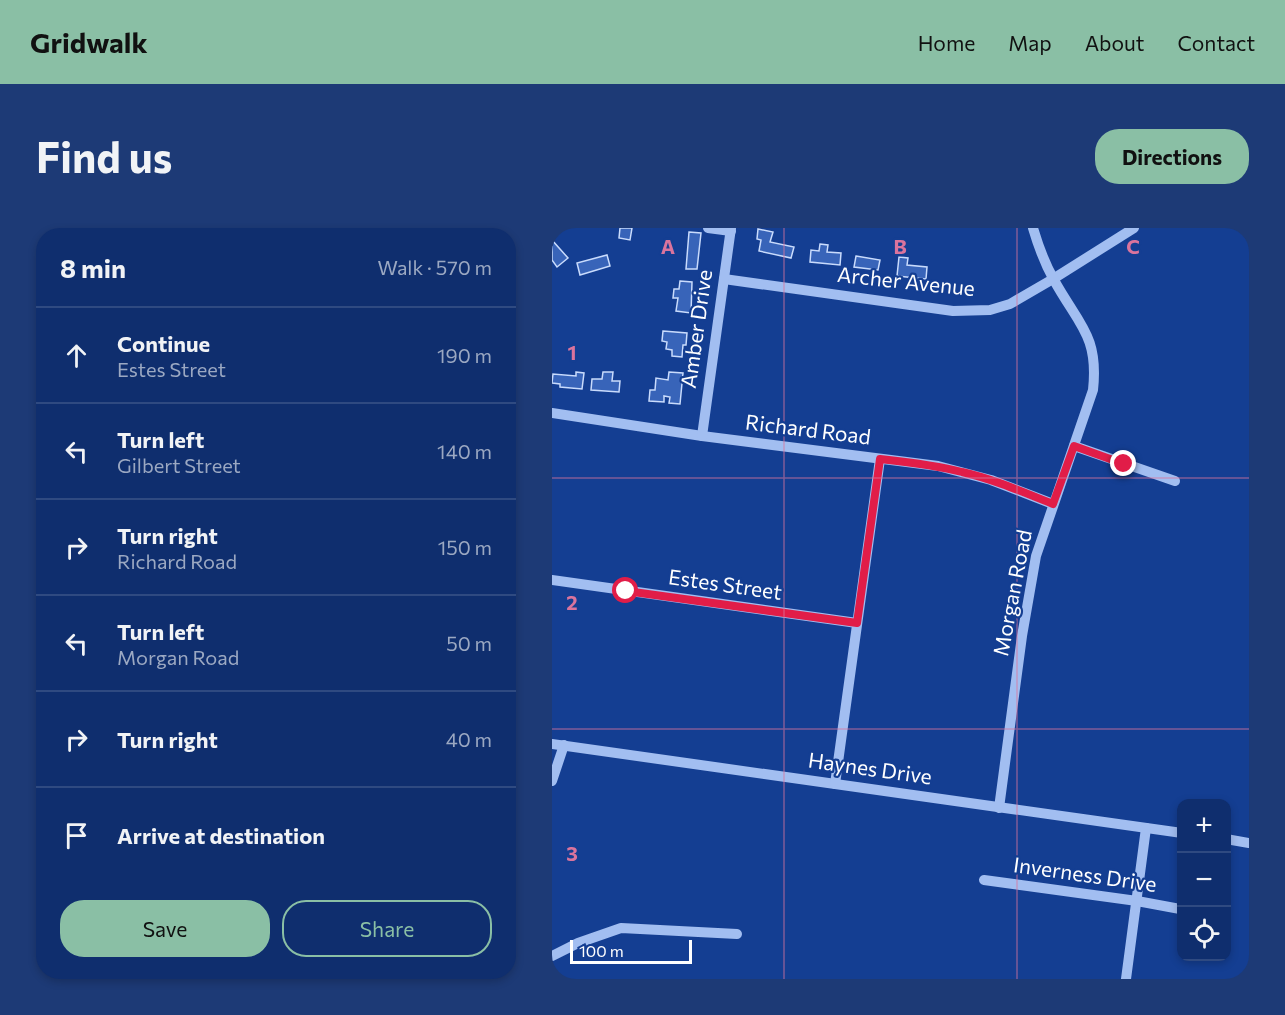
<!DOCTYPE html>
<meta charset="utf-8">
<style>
body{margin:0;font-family:Commissioner,sans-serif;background:#1d3a76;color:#f1f3f6}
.controls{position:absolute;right:18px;bottom:18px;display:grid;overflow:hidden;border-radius:12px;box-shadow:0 3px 9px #0003}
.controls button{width:54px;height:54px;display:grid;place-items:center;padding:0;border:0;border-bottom:2px solid #2f4a81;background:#0f2e6e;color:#f1f3f6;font:30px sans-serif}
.scale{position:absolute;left:18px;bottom:15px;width:122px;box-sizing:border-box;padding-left:6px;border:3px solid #fff;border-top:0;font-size:16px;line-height:21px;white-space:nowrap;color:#fff;-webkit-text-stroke:4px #143e92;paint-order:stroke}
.stop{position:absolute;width:18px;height:18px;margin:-14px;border:4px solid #e11d48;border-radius:50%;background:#fff}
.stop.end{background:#e11d48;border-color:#fff;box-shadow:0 2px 6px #0008}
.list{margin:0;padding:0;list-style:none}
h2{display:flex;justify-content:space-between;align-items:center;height:78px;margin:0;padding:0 24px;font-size:26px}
h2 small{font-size:20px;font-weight:400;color:#9ba8c2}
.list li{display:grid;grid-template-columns:39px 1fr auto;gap:18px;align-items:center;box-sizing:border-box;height:96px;padding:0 24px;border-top:2px solid #2f4a81}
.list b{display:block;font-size:22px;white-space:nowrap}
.list p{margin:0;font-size:20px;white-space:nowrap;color:#9ba8c2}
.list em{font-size:20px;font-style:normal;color:#9ba8c2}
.actions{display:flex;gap:12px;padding:18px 24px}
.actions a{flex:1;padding:14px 0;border:2px solid #8abfa5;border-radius:24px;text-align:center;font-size:21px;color:#8abfa5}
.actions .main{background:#8abfa5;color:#111}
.icon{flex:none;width:33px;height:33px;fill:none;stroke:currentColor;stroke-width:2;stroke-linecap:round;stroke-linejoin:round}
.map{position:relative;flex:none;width:697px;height:751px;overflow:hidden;border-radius:24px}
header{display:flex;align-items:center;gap:36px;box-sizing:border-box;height:84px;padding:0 30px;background:#8abfa5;color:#111}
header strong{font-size:28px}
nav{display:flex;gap:33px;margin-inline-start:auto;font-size:21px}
.intro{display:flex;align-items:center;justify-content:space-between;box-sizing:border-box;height:144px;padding:0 36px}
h1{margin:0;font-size:42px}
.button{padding:15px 27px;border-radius:24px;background:#8abfa5;color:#111;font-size:21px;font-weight:700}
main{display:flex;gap:36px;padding:0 36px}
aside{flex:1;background:#0f2e6e;border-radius:24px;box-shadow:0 3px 9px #0003}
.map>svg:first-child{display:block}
.building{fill:#3864b9;stroke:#c9dbfc;stroke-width:1.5}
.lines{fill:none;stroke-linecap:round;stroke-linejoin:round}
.minor{stroke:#a2bef1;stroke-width:10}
.route{stroke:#e11d48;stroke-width:8}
.grid{fill:none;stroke:#da749d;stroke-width:1.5;stroke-opacity:0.55}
.labels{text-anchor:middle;stroke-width:4.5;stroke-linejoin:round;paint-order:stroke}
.street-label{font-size:21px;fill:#fff;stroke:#143e92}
.grid-label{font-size:20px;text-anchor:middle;font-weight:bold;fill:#da749d;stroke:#143e92;stroke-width:4.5;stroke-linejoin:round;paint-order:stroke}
</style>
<header>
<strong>Gridwalk</strong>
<nav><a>Home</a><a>Map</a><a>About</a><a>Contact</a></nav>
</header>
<div class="intro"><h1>Find us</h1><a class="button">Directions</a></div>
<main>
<aside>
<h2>8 min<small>Walk · 570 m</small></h2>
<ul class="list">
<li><svg class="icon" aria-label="ahead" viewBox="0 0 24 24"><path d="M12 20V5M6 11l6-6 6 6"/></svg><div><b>Continue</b><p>Estes Street</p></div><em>190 m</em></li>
<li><svg class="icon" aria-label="left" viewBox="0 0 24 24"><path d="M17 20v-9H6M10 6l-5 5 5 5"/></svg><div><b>Turn left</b><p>Gilbert Street</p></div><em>140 m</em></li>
<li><svg class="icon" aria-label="right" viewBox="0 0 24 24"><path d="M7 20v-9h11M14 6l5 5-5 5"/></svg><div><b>Turn right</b><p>Richard Road</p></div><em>150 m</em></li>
<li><svg class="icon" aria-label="left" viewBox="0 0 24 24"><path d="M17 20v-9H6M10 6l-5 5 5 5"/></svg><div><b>Turn left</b><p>Morgan Road</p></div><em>50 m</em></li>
<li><svg class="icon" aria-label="right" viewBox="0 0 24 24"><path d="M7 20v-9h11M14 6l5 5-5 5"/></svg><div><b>Turn right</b></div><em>40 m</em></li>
<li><svg class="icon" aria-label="arrive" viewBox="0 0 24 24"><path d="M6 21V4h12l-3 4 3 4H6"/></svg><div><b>Arrive at destination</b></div></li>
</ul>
<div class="actions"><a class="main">Save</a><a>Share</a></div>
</aside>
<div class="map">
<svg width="697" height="751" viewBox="0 0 697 751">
<rect width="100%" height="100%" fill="#143e92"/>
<g class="building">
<polygon points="68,0 80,0 78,12 67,10"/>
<polygon points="206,1 221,4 218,14 242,19 239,30 207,23 209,12 205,11"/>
<polygon points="137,4 149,5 145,41 134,41"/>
<polygon points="0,12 16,30 5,39 0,32"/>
<polygon points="268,16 276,17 275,24 289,25 288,37 258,34 259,22 267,23"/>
<polygon points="55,27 58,38 28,47 25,35"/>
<polygon points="304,28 328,32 326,42 302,39"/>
<polygon points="347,29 356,30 355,37 375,39 374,51 345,48"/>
<polygon points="128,53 140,54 139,85 124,83 126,70 121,70 122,61 127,61"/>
<polygon points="111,103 135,105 134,117 131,117 130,129 120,128 120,122 114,121 115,114 110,113"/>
<polygon points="24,144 32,145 30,161 8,159 8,156 0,155 1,146 24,148"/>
<polygon points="51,144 61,144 60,153 68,153 67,164 39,162 40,151 50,151"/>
<polygon points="117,144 131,145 128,176 117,175 118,169 112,168 112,174 97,173 98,162 103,162 104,150 116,152"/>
</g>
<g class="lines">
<g class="minor">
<polyline points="156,0 179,3"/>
<polyline points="172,51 401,83 438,82 458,76 501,51 582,0"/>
<polyline points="0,185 150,208 386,238 439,252 501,276"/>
<polyline points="150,208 179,0"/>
<polyline points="522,218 623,253"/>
<polyline points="0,352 305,395"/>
<polyline points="0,516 630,605"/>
<polyline points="0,553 12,517"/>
<polyline points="283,556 328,231"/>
<path d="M 447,580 L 470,408 L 484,328 L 541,162 C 547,107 526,96 502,52 C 493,36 486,17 481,0"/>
<polyline points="674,611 697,615"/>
<polyline points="432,652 585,673 628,681"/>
<polyline points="0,728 26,715 69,700 185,706"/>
<polyline points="574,751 594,600"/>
</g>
</g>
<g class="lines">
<path class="route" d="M 74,363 L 305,395 L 328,231 C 355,234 383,237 410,244 C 441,251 471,264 501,276 L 522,218 L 572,236"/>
</g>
<path class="grid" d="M 232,0 L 232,751M 465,0 L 465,751M 0,250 L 697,250M 0,501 L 697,501"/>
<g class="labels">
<g class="street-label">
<text transform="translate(354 54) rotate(6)" y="7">Archer Avenue</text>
<text transform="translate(145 101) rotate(-82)" y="7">Amber Drive</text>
<text transform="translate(256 202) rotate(7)" y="7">Richard Road</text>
<text transform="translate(173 357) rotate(8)" y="7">Estes Street</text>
<text transform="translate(461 365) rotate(-79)" y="7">Morgan Road</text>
<text transform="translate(318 541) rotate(8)" y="7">Haynes Drive</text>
<text transform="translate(533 647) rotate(8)" y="7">Inverness Drive</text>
</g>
</g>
<g class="grid-label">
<text x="116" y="26">A</text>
<text x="348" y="26">B</text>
<text x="581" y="26">C</text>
<text x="20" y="132">1</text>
<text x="20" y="382">2</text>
<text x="20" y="633">3</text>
</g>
</svg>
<div class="controls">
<button>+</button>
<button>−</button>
<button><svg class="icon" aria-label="locate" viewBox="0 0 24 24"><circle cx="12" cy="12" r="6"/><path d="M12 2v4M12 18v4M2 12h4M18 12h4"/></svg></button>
</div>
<div class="scale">100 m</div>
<div class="stop" style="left:74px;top:363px"></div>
<div class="stop end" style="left:572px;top:236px"></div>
</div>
</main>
